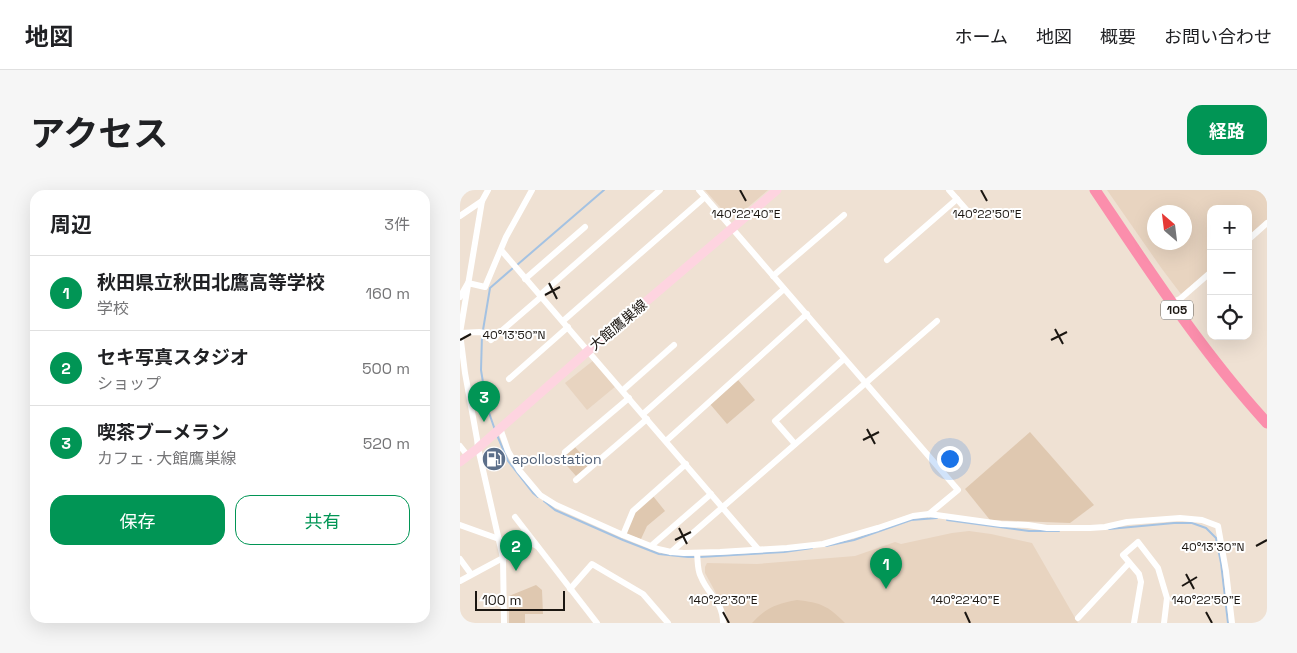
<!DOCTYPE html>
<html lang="ja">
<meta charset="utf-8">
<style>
body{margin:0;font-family:"Space Grotesk","Noto Sans JP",sans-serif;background:#f6f6f6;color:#202124}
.controls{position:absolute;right:15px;top:15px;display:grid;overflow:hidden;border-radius:10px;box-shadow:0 5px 20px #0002}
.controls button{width:45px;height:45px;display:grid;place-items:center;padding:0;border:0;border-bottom:1px solid #e0e0e0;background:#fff;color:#202124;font:25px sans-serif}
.compass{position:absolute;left:687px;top:15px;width:45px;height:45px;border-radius:50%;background:#fff;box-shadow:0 5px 20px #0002;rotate:332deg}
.scale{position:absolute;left:15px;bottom:12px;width:90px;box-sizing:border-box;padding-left:5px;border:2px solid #1b1611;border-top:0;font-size:14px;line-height:18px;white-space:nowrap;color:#1b1611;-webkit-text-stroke:4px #fff;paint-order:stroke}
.you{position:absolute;left:489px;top:268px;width:18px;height:18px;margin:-12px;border:4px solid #fff;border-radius:50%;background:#1a73e8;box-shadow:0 0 0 8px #1a73e833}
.badge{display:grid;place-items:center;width:32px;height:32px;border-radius:50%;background:#019555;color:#fff;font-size:16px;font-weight:700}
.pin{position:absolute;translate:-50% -41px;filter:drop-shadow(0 1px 2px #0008)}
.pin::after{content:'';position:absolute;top:26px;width:18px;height:15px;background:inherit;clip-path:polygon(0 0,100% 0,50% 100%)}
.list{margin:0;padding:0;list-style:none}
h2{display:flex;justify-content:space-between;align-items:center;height:65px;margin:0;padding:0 20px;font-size:21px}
h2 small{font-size:16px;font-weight:400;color:#757577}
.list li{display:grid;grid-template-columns:32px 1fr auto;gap:15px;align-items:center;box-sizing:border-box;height:75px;padding:0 20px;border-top:1px solid #e0e0e0}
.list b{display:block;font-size:19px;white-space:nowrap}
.list p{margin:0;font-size:16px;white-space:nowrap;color:#757577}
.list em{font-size:16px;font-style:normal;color:#757577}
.actions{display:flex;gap:10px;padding:15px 20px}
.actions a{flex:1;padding:11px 0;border:1px solid #019555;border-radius:15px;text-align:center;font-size:18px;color:#019555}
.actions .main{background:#019555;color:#fff}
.icon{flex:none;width:28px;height:28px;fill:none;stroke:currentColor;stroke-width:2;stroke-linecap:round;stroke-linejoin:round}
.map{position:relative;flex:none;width:807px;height:433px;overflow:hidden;border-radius:15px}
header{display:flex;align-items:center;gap:30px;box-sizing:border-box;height:70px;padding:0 25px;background:#fff;border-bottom:1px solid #e0e0e0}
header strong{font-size:24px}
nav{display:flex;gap:28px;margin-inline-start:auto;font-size:18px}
.intro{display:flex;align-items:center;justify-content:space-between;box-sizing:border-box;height:120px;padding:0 30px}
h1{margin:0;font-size:35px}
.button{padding:12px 22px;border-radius:15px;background:#019555;color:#fff;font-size:18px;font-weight:700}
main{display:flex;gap:30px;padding:0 30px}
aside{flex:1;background:#fff;border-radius:15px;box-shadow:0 5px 20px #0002}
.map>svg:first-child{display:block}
.built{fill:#e8d4c0;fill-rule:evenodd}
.green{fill:#dfc8b0}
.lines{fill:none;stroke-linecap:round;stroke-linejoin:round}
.stream{stroke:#a4c2e2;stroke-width:2}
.minor{stroke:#fff;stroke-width:6}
.secondary{stroke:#fed4e0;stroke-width:9}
.trunk{stroke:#fb8eac;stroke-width:11}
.ticks{fill:none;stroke:#1b1611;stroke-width:2}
.labels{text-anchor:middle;stroke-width:4;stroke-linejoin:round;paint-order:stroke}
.shield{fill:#fff;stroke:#5f5c58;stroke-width:1}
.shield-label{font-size:12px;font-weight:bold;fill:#1b1611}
.street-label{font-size:14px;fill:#1b1611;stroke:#fff}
.service-label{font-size:14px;fill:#4e5e75;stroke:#fff;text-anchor:start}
.ticks-label{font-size:12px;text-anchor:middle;fill:#1b1611;stroke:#fff;stroke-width:4;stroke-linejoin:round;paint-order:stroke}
</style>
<header>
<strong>地図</strong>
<nav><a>ホーム</a><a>地図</a><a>概要</a><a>お問い合わせ</a></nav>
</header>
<div class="intro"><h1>アクセス</h1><a class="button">経路</a></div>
<main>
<aside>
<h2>周辺<small>3件</small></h2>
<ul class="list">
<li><span class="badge">1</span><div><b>秋田県立秋田北鷹高等学校</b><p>学校</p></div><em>160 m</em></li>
<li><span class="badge">2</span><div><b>セキ写真スタジオ</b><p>ショップ</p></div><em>500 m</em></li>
<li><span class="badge">3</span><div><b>喫茶ブーメラン</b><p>カフェ · 大館鷹巣線</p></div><em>520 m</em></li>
</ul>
<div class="actions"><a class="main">保存</a><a>共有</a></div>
</aside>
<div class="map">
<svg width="807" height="433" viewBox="0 0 807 433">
<rect width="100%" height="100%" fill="#efe1d3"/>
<g class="built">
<polygon points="245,0 308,0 280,24 269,23 267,25"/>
<path d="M 647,0 L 807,0 L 807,30 L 788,46 L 788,19 L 751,19 L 751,79 L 721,104 L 702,79 ZM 694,22 L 724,22 L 724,52 L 694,52 Z"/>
<polygon points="134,170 156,196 127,220 105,193"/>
<polygon points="509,341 531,344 572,353 618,433 267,433 267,426 262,414 245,383 245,377 247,373 297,374 395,366 435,352 441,354 492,343"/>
</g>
<g class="green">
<polygon points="278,190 295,210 267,234 250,214"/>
<polygon points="570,242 634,315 610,333 530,330 505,299"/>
<polygon points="115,257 130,274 116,286 101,269"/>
<polygon points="193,306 205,321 187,336 181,349 165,344 174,323"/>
<polygon points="76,395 82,400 83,424 65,424 65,433 49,433 49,406"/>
<path d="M 337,410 C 361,413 367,415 385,433 L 292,433 C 307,417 316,414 337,410 Z"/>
</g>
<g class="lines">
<g class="stream">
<polyline points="57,75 144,0"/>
<polyline points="23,140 30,98 53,78"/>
<polyline points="22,145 21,180 27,217 35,240"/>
<polyline points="37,245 48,271 73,303 78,307"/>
<polyline points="84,311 95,320 163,350 199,364 228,367 234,367"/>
<polyline points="487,330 569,341 599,341"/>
<polyline points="649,339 714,333 732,333 746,338 756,348 761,373 768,433"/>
<polyline points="366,356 394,350 451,330 477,328"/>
<polyline points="239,367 324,362 352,358"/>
</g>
<g class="minor">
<polyline points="28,0 22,11 0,143 5,183 17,249 18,258 43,368 44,433"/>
<polyline points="239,0 498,300 469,324"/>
<polyline points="489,0 511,25"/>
<polyline points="0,26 22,11"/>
<polyline points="788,50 807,33"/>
<polyline points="41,60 298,359"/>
<polyline points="427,70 497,9"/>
<polyline points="313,86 384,25"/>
<polyline points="65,89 125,37"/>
<polyline points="80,105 200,0"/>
<polyline points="0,107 8,93 25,97 46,47 72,0"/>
<polyline points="711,113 720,109 751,82"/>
<polyline points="103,131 245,7"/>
<polyline points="0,143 19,142 25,143 31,150 81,107"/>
<polyline points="49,189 108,137"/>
<polyline points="163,200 214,155"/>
<polyline points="183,224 324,99"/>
<polyline points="40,238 48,261 59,280 80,305 96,315 163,345 198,359 211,362 224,363 260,362 327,358 363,354 418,338 453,326 469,324 541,334 568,335 587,338 630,338 645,337 667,332 720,328 742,330 758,336 766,381 772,433"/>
<polyline points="206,251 347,124"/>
<polyline points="335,254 315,231 384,169"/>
<polyline points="0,256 8,266"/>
<polyline points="105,262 169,208"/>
<polyline points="116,290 187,229"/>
<polyline points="55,327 137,433"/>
<polyline points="0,335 39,349"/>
<polyline points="163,345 173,321 226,274"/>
<polyline points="191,356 251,304"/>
<polyline points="211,362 477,131"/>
<path d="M 237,363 C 238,371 237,380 241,387 C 248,405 263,411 263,433"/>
<polyline points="0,369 11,384"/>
<polyline points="0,391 69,354 73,354 77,356"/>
<polyline points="110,399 132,374 183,404 208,433"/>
<polyline points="618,428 669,373"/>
<polyline points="674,433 681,392 679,384 663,365 678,352 698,378 707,408 704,433"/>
</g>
<polyline class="secondary" points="0,272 18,258 128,161 317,0"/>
<path class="trunk" d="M 635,0 C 689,80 742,162 807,233"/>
</g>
<path class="ticks" d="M 280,0 L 286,11M 521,0 L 527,11M 89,93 L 97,109M 85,105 L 100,97M 595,139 L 603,154M 0,150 L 11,144M 591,150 L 607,142M 407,239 L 415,254M 403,250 L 419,242M 219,338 L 227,354M 215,350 L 231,342M 796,356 L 807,350M 726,384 L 734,399M 722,396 L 737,387M 263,422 L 269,433M 505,422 L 510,433M 746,422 L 752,433"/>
<defs>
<g id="fuel-disc" transform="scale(1.25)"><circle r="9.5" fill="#5c6f8a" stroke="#fff"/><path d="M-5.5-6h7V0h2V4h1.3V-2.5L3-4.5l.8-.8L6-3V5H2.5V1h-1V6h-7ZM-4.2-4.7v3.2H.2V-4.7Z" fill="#fff"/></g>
</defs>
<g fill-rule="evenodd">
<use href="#fuel-disc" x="34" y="269"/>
</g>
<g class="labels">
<rect class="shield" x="701" y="110.5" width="32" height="19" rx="4"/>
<g class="shield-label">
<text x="717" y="124">105</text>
</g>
<g class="street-label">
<text transform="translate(158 135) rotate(-40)" y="5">大館鷹巣線</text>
</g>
<g class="service-label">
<text x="52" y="274">apollostation</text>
</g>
</g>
<g class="ticks-label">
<text x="286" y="28">140°22'40"E</text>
<text x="527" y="28">140°22'50"E</text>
<text x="54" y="149">40°13'50"N</text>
<text x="753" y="361">40°13'30"N</text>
<text x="263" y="414">140°22'30"E</text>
<text x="505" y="414">140°22'40"E</text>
<text x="746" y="414">140°22'50"E</text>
</g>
</svg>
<div class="controls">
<button>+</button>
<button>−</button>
<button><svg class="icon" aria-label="locate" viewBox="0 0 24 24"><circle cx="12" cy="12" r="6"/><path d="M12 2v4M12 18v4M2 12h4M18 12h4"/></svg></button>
</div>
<svg class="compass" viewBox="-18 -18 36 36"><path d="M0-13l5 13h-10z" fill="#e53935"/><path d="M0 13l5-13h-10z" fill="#757577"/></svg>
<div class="scale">100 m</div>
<div class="you"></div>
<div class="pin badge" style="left:426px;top:399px">1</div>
<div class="pin badge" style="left:56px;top:381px">2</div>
<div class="pin badge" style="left:24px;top:232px">3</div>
</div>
</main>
